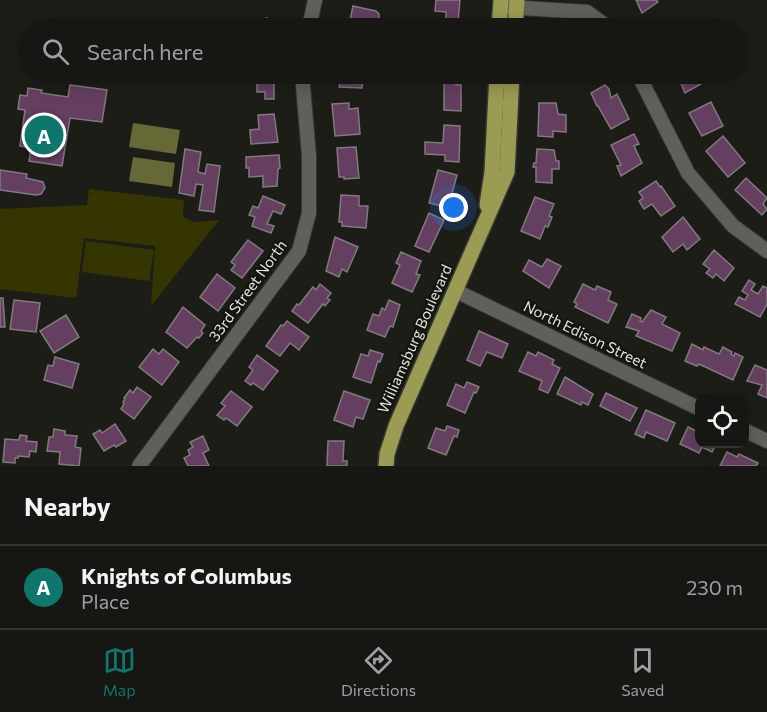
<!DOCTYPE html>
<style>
body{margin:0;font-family:Commissioner,sans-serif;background:#1f1f1b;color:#f1f3f6}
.controls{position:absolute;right:18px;bottom:18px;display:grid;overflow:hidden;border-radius:12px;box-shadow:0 3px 15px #0003}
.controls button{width:54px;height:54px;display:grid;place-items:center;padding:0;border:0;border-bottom:2px solid #353532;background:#161612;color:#f1f3f6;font:30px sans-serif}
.you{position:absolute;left:454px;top:208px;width:21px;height:21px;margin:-15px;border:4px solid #fff;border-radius:50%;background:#1a73e8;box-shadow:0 0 0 9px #1a73e833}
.badge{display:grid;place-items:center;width:39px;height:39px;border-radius:50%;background:#0f766e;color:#fff;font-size:20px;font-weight:700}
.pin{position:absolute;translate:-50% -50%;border:3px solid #fff;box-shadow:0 2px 6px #0006}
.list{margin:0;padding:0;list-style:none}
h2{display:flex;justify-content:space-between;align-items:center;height:78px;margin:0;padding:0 24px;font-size:26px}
h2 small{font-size:20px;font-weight:400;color:#9e9f9f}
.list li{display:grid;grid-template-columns:39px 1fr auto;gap:18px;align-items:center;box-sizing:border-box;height:84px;padding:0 24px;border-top:2px solid #353532}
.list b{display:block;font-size:22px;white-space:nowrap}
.list p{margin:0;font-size:20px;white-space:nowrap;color:#9e9f9f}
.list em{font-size:20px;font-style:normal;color:#9e9f9f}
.icon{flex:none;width:33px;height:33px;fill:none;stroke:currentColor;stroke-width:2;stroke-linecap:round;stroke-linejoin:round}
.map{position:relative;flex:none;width:767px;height:466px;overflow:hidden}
.search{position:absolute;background:#161612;box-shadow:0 3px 15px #0003;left:18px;right:18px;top:18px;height:66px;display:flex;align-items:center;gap:15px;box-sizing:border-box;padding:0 21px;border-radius:33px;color:#9e9f9f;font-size:22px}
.sheet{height:162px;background:#161612}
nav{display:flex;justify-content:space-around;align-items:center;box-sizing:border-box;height:84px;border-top:2px solid #353532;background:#161612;font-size:16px;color:#9e9f9f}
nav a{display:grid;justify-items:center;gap:3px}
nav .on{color:#0f766e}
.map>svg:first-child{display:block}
.green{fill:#353501}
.water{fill:#666836}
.building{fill:#643f60;stroke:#807a7f;stroke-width:1.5}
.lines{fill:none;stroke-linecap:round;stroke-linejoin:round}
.minor-casing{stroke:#373834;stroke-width:16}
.major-casing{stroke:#373834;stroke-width:18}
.minor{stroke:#60605a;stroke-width:14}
.major{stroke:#9b9c53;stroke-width:15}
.labels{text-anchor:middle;stroke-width:4.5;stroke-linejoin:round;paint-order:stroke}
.street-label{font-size:15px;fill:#e3e3df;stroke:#14140f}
</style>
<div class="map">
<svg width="767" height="466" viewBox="0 0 767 466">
<rect width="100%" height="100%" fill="#1d1d18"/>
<g class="green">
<polygon points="89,189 184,200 183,217 194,222 219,220 151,306 155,246 84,238 76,298 0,289 0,209 87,205"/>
<polygon points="86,241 154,250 149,281 82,272"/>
</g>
<g class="water">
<polygon points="133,123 180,130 176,154 129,147"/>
<polygon points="133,157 175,163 172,187 129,181"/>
</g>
<g class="building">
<polygon points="436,0 460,0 458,22 446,21 446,12 435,11"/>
<polygon points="636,0 656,0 658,2 642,13"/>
<polygon points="353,6 376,11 379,14 379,28 340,28 341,24 349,25"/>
<polygon points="266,18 282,22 280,28 264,28"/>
<polygon points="257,74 274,74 274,99 265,99 265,92 257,92"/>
<polygon points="335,74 363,75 362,88 339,87 340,83 335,82"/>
<polygon points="677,74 702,74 697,76 701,84 685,93"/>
<polygon points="444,78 457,78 456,85 461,85 461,111 444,110"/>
<polygon points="70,85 107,90 102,122 70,118 62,166 29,161 31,148 20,146 25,110 18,109 20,95 27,96 28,88 42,90 41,93 68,97"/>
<polygon points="605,85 609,89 611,98 617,94 629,119 611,129 598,106 597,106 591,93"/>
<polygon points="711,102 723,126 702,136 689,113"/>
<polygon points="349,103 349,109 358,108 360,134 335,136 332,104"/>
<polygon points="539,103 556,103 558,114 566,115 566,132 553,131 553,137 538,136"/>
<polygon points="274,114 278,142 251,144 250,130 259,129 258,115"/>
<polygon points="444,125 460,126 459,162 445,161 445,155 425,154 425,142 443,143"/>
<polygon points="634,134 639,144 634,146 642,163 621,176 617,166 621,165 611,145"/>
<polygon points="723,136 745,163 728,177 706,151"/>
<polygon points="356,147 359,178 344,179 344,177 339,177 337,148"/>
<polygon points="185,149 201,152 198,172 205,174 207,164 220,166 214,212 199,210 203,185 196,184 194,196 179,193"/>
<polygon points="537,149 554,150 556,161 559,161 559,169 552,169 552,183 536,182 536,167 533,167 534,163 536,163"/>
<polygon points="279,155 280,168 278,169 277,186 263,187 263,176 249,177 249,168 246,168 246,157"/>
<polygon points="0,170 27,174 26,178 43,182 45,188 41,194 36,195 0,190"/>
<polygon points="438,170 457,175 450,201 444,199 442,206 429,203"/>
<polygon points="746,178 767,198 763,204 767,209 762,215 735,190"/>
<polygon points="656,181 660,187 661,186 675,206 661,216 652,204 644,209 639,201 643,198 639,192"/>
<polygon points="341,195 359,196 359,206 368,206 366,228 342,226 342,222 339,222"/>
<polygon points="263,196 285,205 281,214 273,211 267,224 274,226 271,233 252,226 255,217 249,215 253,206 258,208"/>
<polygon points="535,197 554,204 549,216 552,217 548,227 545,226 540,239 521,231"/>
<polygon points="429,213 444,220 429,252 415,246"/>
<polygon points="683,217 700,239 687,250 683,244 673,252 662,237"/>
<polygon points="335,237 358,247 347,272 342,269 339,277 326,271"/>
<polygon points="248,240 263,251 242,278 231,270 235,265 231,262"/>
<polygon points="714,250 734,268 724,281 716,274 713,278 706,273 710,269 703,264"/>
<polygon points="401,252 421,261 416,274 420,275 412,292 392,283 400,265 396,263"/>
<polygon points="547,259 561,266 549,288 523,271 529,260 542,267"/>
<polygon points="217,274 235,288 218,311 200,297"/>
<polygon points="749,280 755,284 751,290 758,294 763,286 767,288 767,304 760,317 735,304 739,297 745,300 748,295 742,291"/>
<polygon points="320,284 331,293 327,298 330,300 325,306 323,304 308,323 292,311 297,304 299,305 313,287 316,290"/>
<polygon points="583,284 595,290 597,286 611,292 608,300 617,304 608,323 575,307 577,304 574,302"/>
<polygon points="0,298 3,298 5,327 0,327"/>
<polygon points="14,300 40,303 36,332 10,329"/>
<polygon points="389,300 400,305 393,327 390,326 385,337 367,330 373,314 379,316 382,308 385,310"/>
<polygon points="183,307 205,325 201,331 203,333 199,338 197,337 187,348 166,332"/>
<polygon points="651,310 666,317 662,324 680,333 672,351 636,336 639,331 626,327 632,314 641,318 640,321 642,322"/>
<polygon points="66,315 79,337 54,353 40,331"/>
<polygon points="287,321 309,337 299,350 290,343 280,356 266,346 281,325 283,326"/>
<polygon points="479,331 508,344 502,358 487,352 480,366 467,360"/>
<polygon points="692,344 703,350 704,347 719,354 723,347 732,352 731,354 734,356 735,353 743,357 733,380 699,364 697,366 685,361"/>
<polygon points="153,349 159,354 163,349 179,362 162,385 139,367"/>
<polygon points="370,350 383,354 380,362 378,361 371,383 353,377 361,354 368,356"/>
<polygon points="528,352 536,356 538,352 554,360 552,364 560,368 548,393 539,389 542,381 519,371"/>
<polygon points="257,355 278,371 263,390 253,383 251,385 245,381 253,370 249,367"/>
<polygon points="55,357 79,364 72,388 44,380 48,365 53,366"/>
<polygon points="755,365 767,370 767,398 758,394 762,385 747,381"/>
<polygon points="565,377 593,394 588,405 582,402 581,405 557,394"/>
<polygon points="467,382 479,387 476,393 474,392 465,413 447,405 456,384 464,388"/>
<polygon points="137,387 151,397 134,419 121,409 124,404 123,402 125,399 124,398 130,390 133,393"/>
<polygon points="231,391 252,407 237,426 226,418 224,420 217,415 225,406 221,403"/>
<polygon points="344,391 370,400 363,419 356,417 353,427 334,420"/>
<polygon points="606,393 637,408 630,421 600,406"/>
<polygon points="646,410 675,423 667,441 646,432 644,438 635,434"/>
<polygon points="115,424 126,441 116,447 114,445 104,451 93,434 100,430 102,433"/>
<polygon points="447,426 459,430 457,437 454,436 446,455 428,448 436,428 445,431"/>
<polygon points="688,427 696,431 697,428 700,430 700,444 716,444 712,452 702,447 699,453 680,444"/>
<polygon points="54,429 65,431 65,435 77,436 75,447 81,448 79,466 59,464 60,452 47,451 49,437 53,437"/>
<polygon points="20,435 27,436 26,441 37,442 36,452 30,451 29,457 18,456 18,458 15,458 15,463 3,462 5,439 19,440"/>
<polygon points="203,436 209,450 203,453 209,466 188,466 184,458 190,455 188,450 193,447 190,442"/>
<polygon points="328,441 344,441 343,461 347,461 347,466 327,466"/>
<polygon points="727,452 737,457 739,454 758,463 756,466 720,466"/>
</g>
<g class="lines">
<g class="minor-casing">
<g id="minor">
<polyline points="506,7 587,12 609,28"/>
<polyline points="309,28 315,0"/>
<polyline points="638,74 688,173 733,226 767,251"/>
<polyline points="456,291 700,409"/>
<polyline points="744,430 767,441"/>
<polyline points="139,466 299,251 309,213 309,156 302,74"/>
</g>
</g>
<g class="major-casing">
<g id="major">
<polyline points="499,28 501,0"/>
<polyline points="515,28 517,0"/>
<polyline points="487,205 492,172 497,74"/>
<polyline points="386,466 387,454 396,426 507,172 512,74"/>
</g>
</g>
<use href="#minor" class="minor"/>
<use href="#major" class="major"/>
</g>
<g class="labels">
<g class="street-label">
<text transform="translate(248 291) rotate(-54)" y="5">33rd Street North</text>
<text transform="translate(585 335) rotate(26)" y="5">North Edison Street</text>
<text transform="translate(415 339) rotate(-66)" y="5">Williamsburg Boulevard</text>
</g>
</g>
</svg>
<div class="controls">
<button><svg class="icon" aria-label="locate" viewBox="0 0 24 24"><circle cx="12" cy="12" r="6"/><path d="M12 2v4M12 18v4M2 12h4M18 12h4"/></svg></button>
</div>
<div class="you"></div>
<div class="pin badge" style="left:44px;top:135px">A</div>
<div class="search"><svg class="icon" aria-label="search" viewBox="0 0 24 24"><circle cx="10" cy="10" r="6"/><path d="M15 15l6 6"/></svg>Search here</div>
</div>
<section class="sheet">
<h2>Nearby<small></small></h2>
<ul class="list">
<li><span class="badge">A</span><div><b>Knights of Columbus</b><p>Place</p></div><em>230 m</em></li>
</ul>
</section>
<nav>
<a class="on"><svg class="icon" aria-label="map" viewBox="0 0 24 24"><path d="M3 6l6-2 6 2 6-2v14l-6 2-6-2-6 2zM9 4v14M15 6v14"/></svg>Map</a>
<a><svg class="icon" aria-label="directions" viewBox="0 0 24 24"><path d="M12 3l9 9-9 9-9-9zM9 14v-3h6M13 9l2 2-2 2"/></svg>Directions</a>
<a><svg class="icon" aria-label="saved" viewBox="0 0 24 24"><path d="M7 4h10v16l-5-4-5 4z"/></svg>Saved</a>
</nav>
